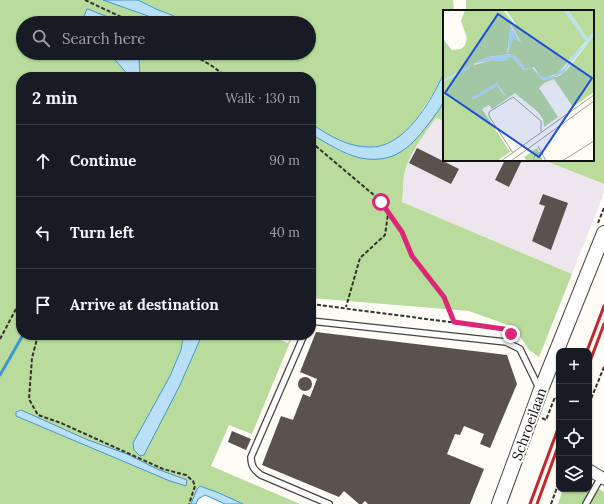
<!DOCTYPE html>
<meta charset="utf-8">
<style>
body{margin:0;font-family:Lora,serif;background:#20242c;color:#f1f3f6}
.controls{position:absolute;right:12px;bottom:12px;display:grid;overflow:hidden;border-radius:8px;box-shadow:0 1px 3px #0004}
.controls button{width:36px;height:36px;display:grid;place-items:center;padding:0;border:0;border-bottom:1px solid #363941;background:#171b24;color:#f1f3f6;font:20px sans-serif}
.stop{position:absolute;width:12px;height:12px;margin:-9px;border:3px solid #db2777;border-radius:50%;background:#fff}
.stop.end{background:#db2777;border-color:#fff;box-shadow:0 1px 4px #0008}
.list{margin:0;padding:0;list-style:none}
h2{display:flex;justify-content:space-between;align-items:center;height:52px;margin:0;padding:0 16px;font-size:17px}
h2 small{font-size:13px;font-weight:400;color:#9ea1a6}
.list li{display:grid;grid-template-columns:26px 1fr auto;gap:12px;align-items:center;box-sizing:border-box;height:72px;padding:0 16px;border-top:1px solid #363941}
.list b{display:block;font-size:15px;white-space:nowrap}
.list em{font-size:13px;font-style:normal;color:#9ea1a6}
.icon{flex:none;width:22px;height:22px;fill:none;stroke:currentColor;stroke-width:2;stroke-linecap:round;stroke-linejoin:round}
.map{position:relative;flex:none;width:604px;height:504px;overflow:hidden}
.search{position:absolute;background:#171b24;box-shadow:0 1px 3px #0004;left:16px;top:16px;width:300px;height:44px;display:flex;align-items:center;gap:10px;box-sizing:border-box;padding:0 14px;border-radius:22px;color:#9ea1a6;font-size:15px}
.panel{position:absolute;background:#171b24;box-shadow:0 1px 3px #0004;left:16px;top:72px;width:300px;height:268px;border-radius:16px}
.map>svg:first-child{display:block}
.industrial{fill:#eee6ef}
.forest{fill:#b9dc9c;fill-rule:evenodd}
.water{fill:#b9e0f7;stroke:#3f96cf}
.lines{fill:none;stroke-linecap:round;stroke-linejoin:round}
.stream{stroke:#3f96cf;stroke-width:3}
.building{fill:#5a524d}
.service-casing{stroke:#444;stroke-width:8}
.minor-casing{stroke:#444;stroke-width:13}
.tertiary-casing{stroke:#444;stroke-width:16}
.path{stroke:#333;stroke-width:2;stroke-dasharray:4 2;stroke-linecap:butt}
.service{stroke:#fff;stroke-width:5.5}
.minor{stroke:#fff;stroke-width:11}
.tertiary{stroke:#fff;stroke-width:14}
.rail{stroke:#c4262e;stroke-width:3}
.route{stroke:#db2777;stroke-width:5}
.labels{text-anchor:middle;stroke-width:4;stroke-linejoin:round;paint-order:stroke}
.street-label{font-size:14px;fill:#111;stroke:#fff}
.inset-river{fill:none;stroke:#b9e0f7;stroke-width:2}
.inset-road{fill:none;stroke:#a09f9a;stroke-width:1}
.view{fill:#1d4ed8;fill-opacity:0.15;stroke:#1d4ed8;stroke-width:2}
.inset-edge{fill:none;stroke:#111;stroke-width:2}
</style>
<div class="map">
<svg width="604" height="504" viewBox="0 0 604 504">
<rect width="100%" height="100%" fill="#fffdf5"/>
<polygon class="industrial" points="436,118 444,121 444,160 543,160 604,184 604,193 572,274 402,202 404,176 408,162 415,147"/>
<g class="forest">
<path d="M 0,0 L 103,0 L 151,17 L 171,23 L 123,23 L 88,9 L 86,11 L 85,18 L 88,23 L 23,23 L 23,53 L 109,53 L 130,77 L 21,77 L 21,335 L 186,335 L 183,337 L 181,350 L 170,376 L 135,451 L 140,456 L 180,385 L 202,335 L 266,335 L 288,343 L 292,335 L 293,335 L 252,434 L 229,425 L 211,466 L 300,504 L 243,504 L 200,486 L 197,489 L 191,504 L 0,504 ZM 18,410 L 21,410 L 88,440 L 127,454 L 157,469 L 187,480 L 186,486 L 170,481 L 16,416 Z"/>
<path d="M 138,0 L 453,0 L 454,11 L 444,11 C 444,25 444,39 444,54 C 444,60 445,66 444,72 C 443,81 431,96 426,104 C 404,141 379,158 336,139 C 329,136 322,131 315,126 L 311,127 L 311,77 L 140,77 L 139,59 L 143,53 L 170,53 L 183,59 L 183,55 L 179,53 L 309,53 L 309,23 L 171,23 L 176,20 L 174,16 L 156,9 Z"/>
<polygon points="466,0 604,0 604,184 543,160 593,160 593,11 466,11"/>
<path d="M 444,101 L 444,121 L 436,118 C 423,136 409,153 404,175 C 403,183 403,193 402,202 L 572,274 L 539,357 L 529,350 L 516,330 L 511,326 L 469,311 L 311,298 L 311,137 L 316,137 C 327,143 338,151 349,155 C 400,171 420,137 444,101 Z"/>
<polygon points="589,483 604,492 604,504 558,504 563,489 589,489"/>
</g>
<g class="water">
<polygon points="103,0 138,0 156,9 174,16 176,19 174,22 171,23 151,17"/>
<polygon points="87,9 88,9 123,23 88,23 84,16"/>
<polygon points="109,53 143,53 139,59 140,77 130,77"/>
<path d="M 444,73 C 444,80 446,95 444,101 C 441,108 434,116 430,122 C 413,144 398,162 367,159 C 348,157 332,146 316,137 L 311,137 L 311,127 L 315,126 C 331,137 349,147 369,147 C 404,149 431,101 444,73 Z"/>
<polygon points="186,335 202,335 180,385 144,455 140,456 134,450 133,443 170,376 181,350 183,337"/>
<polygon points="21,410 88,440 127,454 157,469 187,480 186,486 170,481 16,416 16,412"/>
<polygon points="200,486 219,493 243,504 225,504 205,495 198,499 196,504 191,504 197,489"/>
</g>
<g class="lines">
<polyline class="stream" points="0,375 23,335"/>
</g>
<g class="building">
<polygon points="417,148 459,169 451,184 409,163"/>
<polygon points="505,160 522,160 509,187 495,180"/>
<polygon points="543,194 568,203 551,250 532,241 545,206 539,204"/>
<polygon points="316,332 507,355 517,384 490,448 480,444 484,434 464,426 460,435 455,434 447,454 484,469 470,504 368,504 365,501 362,504 359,504 344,491 339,497 262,465 281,416 293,420 303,394 310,397 317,379 300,372"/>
<circle cx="305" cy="384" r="7"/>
<polygon points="232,431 251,439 246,450 228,442"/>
</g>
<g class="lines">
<g class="service-casing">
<g id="service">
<polyline points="311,321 506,342 520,349 539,388"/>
<path d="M 304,335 L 251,457 C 251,466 254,470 261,475 L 329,504"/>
<polyline points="586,504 601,477"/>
</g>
</g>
<g class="minor-casing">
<polyline id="minor" points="589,470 604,479"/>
</g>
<g class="tertiary-casing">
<polyline id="tertiary" points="499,504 540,392 604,233"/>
</g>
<g class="path">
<polyline points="85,0 134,23"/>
<polyline points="190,53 212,66 227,77"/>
<polyline points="311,142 381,201 388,214 385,235 360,258 346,307"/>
<polyline points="388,214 402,232 412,256 444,297 454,321"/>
<polyline points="598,223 604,208"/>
<polyline points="311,304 504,329 513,336"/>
<polyline points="38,335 32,358 29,399 38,415 61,423 163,469 186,475 193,481 195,486 189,504"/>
<polyline points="0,339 16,309 21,308"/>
<polyline points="589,404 604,367"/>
<polyline points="542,418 546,420 555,397 559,399"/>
<polyline points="551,504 559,482"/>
</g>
<use href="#service" class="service"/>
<use href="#minor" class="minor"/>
<use href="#tertiary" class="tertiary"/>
<g class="rail">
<polyline points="587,351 604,306"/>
<polyline points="589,364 604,324"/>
<polyline points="530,504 559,426"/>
<polyline points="537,504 559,444"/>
</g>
</g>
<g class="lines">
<polyline class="route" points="381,202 402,232 412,256 444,297 454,322 504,329 511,334"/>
</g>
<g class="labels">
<g class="street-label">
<text transform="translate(529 424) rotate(-70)" y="5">Schroeilaan</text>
</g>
</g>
<g transform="translate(443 10)">
<rect width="151" height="151" fill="#fffdf5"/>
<path d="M 22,0 L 60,0 L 80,25 L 63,0 L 121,0 L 143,31 L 115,63 L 102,68 L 97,66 L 91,57 L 89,58 L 100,70 L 116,66 L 124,60 L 151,25 L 151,82 L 130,97 L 111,69 L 101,73 L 96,78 L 115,107 L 101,117 L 100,109 L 95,102 L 72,83 L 49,99 L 46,95 L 39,99 L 67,142 L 54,151 L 0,151 L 0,29 L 9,40 L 18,39 L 22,35 L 24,28 L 18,11 ZM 68,15 L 78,32 L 70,28 L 64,44 ZM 67,44 L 73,47 L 82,59 L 87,58 L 81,60 L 68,46 L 62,51 L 49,50 L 32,55 L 30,54 L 45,47 ZM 54,73 L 64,88 L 54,76 L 29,90 ZM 125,0 L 151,0 L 151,21 L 145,30 ZM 94,138 L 100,151 L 84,151 L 81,147 Z" fill="#b9dc9c" fill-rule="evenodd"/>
<path d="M 121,0 L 125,0 L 144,29 L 151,21 L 151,25 L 120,63 L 107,69 L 99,70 L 88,57 L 99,67 L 110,66 L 122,58 L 129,46 L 143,32 ZM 67,15 L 78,33 L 70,28 L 65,44 ZM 68,44 L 73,47 L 82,58 L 87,59 L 81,60 L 68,46 L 62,51 L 49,50 L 30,54 L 45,47 ZM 54,73 L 65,87 L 54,76 L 29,90 L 29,87 Z" fill="#b9e0f7"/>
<path class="inset-river" d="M 0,71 L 27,57"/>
<path class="inset-road" d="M 95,136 L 103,151M 70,143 L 46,106 L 46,102 L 70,87 L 98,111 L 98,122M 58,151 L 151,85M 68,151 L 151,91M 90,151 L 92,145 L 98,142M 119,151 L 151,131"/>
<path class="view" d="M 55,4 L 149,68 L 96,147 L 2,83 Z"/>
<rect width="151" height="151" class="inset-edge"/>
</g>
</svg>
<div class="controls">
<button>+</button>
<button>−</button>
<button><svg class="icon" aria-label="locate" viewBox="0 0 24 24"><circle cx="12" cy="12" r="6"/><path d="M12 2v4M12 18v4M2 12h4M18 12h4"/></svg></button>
<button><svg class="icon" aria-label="layers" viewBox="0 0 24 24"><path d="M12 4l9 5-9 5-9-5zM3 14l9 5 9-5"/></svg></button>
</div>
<div class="stop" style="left:381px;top:202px"></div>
<div class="stop end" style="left:511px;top:334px"></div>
<div class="search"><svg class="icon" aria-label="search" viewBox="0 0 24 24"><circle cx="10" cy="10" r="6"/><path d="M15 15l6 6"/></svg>Search here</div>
<section class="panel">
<h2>2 min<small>Walk · 130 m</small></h2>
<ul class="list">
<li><svg class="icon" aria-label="ahead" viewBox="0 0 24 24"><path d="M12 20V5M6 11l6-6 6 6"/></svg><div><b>Continue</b></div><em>90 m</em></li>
<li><svg class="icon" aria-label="left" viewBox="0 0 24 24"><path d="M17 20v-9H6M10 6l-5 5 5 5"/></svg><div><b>Turn left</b></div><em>40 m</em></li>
<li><svg class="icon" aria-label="arrive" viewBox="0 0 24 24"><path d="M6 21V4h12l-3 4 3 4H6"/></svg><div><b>Arrive at destination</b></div></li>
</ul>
</section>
</div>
